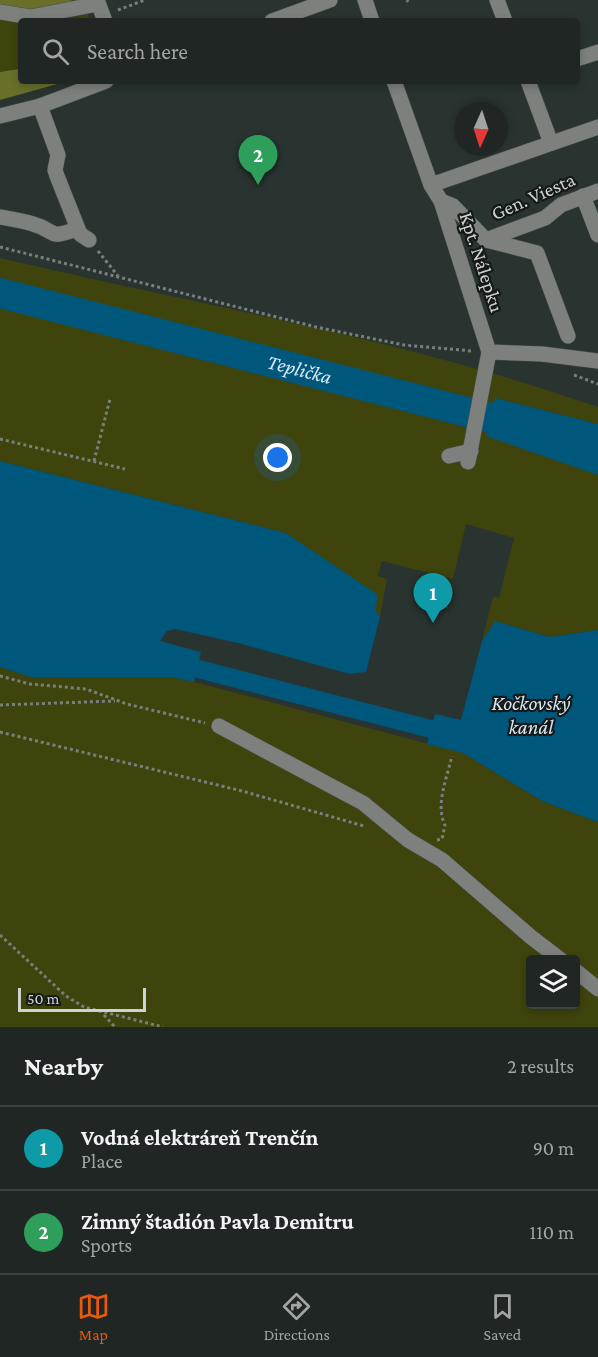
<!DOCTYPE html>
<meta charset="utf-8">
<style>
body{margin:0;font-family:"Crimson Pro",serif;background:#272e2c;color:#f1f3f6}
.controls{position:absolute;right:18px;bottom:18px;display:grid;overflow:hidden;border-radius:6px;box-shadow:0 3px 9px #0003}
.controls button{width:54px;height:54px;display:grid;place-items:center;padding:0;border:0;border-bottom:2px solid #3c4341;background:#1f2624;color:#f1f3f6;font:30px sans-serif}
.compass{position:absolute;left:454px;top:102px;width:54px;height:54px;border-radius:50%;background:#1f2624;box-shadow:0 3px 9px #0003;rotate:183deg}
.scale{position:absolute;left:18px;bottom:15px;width:128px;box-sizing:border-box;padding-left:6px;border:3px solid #cdd3d1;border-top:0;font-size:16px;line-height:21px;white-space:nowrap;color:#cdd3d1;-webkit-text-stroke:4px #151918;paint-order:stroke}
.you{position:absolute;left:278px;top:458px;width:21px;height:21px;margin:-15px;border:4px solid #fff;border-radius:50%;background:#1a73e8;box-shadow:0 0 0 9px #1a73e833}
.badge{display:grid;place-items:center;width:39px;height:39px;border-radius:50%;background:#ea580c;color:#fff;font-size:20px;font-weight:700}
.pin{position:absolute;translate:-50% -50px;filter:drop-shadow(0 2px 3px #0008)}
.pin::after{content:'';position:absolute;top:32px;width:21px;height:18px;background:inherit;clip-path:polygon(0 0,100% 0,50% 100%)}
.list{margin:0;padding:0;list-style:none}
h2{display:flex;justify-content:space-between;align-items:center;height:78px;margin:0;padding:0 24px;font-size:26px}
h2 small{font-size:20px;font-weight:400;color:#a1a5a6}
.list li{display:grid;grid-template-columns:39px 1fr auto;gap:18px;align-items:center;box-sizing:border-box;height:84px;padding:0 24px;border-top:2px solid #3c4341}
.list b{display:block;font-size:22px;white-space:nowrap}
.list p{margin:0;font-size:20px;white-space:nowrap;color:#a1a5a6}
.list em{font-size:20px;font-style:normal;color:#a1a5a6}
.icon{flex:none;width:33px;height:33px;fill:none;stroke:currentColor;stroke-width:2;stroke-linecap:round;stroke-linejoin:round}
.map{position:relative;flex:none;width:598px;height:1027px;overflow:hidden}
.search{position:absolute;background:#1f2624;box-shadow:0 3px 9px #0003;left:18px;right:18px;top:18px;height:66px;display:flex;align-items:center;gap:15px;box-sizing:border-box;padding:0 21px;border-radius:6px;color:#a1a5a6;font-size:22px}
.sheet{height:246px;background:#1f2624}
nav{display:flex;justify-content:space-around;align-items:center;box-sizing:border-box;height:84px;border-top:2px solid #3c4341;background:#1f2624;font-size:16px;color:#a1a5a6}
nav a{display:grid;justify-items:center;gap:3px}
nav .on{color:#ea580c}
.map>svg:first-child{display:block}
.green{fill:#3f430c;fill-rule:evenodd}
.forest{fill:#696f29}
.water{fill:#00577c}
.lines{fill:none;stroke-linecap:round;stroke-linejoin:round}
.canal{stroke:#00577c;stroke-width:18}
.river{stroke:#00577c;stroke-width:30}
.minor-casing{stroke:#47504d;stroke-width:16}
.path{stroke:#78807d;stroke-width:3;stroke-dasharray:3 3;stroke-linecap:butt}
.minor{stroke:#7d807d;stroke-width:15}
.labels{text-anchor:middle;stroke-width:4.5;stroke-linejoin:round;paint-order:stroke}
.street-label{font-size:20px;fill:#cdd3d1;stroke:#151918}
.water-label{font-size:21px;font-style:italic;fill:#d5e7f3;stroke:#151918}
</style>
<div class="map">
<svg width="598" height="1027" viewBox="0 0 598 1027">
<rect width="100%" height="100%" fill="#293330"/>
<g class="green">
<polygon points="0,0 83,0 90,21 21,21 21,81 0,93"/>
<path d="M 0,258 C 200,305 404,339 598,407 L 598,424 L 495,398 L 598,475 L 598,630 L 550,637 L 495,621 L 482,641 L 493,597 L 499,598 L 514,538 L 466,524 L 453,579 L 382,561 L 378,576 L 387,579 L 380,617 L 286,533 L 0,461 Z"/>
<path d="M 0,667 L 31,677 L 170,677 L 194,682 L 463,753 L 542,801 L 598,822 L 598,1027 L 0,1027 ZM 530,960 L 576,960 L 576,1004 L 530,1004 Z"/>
</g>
<g class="forest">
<polygon points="0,0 71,0 76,12 61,17 0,4"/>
<polygon points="21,65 21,81 68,81 0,100 0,72 19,69"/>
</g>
<g class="water">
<polygon points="495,398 598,424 598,475 486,436"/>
<polygon points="0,461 286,533 378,595 375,610 380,617 366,672 350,674 238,643 175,629 167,631 160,641 201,652 194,682 170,677 31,677 0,667"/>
<polygon points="495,621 550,637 598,630 598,822 542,801 463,753 427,744 435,714 461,720 482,641"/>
</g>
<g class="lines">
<polyline class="canal" points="175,663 431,729 453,732"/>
<path class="river" id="s1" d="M 0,293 L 491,418 L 598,450"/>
<g class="minor-casing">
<g id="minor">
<polyline points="97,0 105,21"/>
<polyline points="365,0 372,21"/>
<polyline points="497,0 505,21"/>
<polyline points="0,12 30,17 98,4"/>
<polyline points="272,21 330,0"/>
<polyline points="577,59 598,52"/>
<polyline points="394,81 431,185 441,201 489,352 468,462"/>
<polyline points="528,81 551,143"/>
<polyline points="40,106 58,155 55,170 57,176 80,234 89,240"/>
<polyline points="0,116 40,106 106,81"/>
<polyline points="431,185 598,127"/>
<polyline points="583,196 598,235"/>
<polyline points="441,201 453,206 486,240 537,253 568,336"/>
<path d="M 0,217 C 11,219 23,221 33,224 C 58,231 46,240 77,229"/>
<polyline points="486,240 545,218 561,205 598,191"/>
<polyline points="489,352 542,354 598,361"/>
<polyline points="449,456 471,451"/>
<polyline points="219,726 363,803 408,840 442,860 531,937 561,960"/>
<polyline points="576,971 598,989"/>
</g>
</g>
<g class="path">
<polyline points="407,0 408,2"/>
<polyline points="118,10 145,0"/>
<polyline points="0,247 316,327 404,345 472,351"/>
<polyline points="98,251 118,276"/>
<polyline points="574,375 598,384"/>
<polyline points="0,439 125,469"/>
<polyline points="94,461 110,399"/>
<polyline points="0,676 30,684 86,689 127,704 205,723"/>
<polyline points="0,705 115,701"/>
<polyline points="0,732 242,791 364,826"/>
<path d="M 437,840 L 442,839 L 445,825 C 435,805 447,778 452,756"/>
<polyline points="0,935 66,996 84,1007 163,1027"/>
<polyline points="104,1015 115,1027"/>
</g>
<use href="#minor" class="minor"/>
</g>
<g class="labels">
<g class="street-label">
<text transform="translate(533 196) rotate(-24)" y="7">Gen. Viesta</text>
<text transform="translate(482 262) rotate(72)" y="7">Kpt. Nálepku</text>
</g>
<g class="water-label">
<text dy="7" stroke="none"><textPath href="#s1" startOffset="309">Teplička</textPath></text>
<text x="531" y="710">Kočkovský<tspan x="531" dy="24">kanál</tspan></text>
</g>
</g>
</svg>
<div class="controls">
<button><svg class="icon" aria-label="layers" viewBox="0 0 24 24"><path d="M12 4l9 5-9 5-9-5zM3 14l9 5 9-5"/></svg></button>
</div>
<svg class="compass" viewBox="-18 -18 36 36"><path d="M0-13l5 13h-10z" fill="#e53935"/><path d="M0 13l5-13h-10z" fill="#a1a5a6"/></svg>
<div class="scale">50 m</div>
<div class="you"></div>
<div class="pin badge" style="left:433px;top:623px;background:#0f9aa8">1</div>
<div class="pin badge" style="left:258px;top:185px;background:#2e9e5b">2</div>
<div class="search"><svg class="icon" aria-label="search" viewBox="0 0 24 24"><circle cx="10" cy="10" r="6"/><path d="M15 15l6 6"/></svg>Search here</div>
</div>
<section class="sheet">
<h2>Nearby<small>2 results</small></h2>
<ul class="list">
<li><span class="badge" style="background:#0f9aa8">1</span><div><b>Vodná elektráreň Trenčín</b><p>Place</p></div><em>90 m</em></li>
<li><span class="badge" style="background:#2e9e5b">2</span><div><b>Zimný štadión Pavla Demitru</b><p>Sports</p></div><em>110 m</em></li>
</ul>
</section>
<nav>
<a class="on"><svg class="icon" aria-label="map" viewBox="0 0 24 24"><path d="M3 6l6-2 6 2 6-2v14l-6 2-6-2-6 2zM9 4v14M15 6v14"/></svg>Map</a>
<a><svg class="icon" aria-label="directions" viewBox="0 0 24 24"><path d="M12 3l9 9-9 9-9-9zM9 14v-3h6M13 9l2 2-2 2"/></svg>Directions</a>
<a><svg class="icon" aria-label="saved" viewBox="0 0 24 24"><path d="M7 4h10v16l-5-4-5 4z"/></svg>Saved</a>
</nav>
